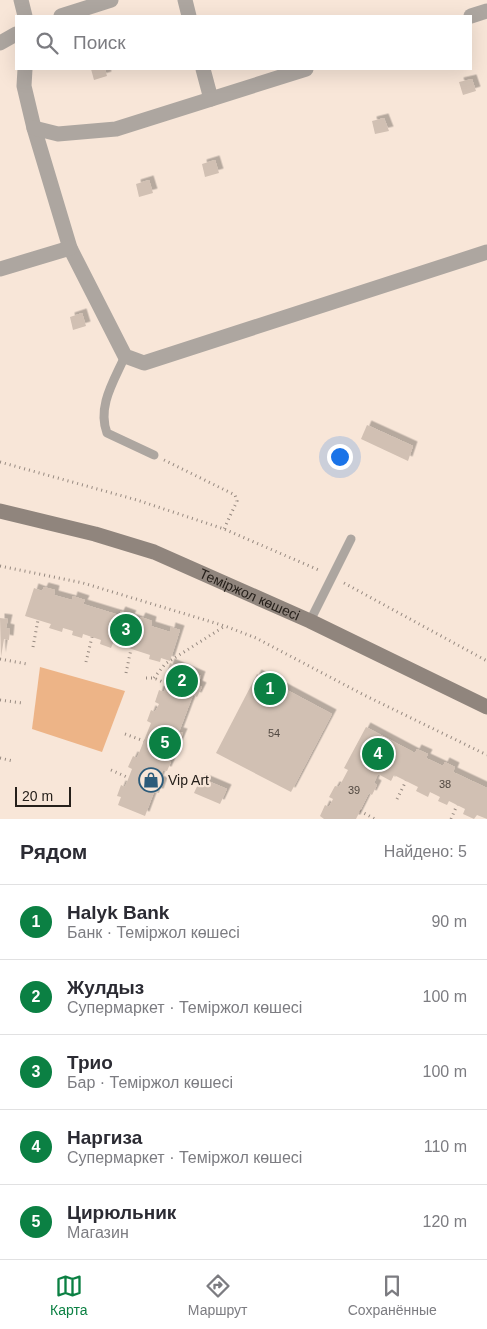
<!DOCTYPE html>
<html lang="ru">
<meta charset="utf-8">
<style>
body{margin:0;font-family:Arial,sans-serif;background:#f2f2f3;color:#2b2b33}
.scale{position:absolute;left:15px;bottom:12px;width:56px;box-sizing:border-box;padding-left:5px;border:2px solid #26201b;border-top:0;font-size:14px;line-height:18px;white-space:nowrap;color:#26201b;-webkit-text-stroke:4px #f8e6d8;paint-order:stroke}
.you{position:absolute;left:339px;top:456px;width:18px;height:18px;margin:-12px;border:4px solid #fff;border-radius:50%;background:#1a73e8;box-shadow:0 0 0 8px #1a73e833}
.badge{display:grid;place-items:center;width:32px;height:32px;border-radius:50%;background:#0b8043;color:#fff;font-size:16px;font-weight:700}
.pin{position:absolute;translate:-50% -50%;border:2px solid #fff;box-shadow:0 1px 5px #0006}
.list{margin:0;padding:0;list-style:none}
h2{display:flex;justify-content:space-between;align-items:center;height:65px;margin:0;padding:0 20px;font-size:21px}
h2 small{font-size:16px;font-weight:400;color:#7c7c81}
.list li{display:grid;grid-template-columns:32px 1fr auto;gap:15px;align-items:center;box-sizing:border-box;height:75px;padding:0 20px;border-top:1px solid #e1e1e2}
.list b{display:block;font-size:19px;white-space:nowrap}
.list p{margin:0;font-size:16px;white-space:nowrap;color:#7c7c81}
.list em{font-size:16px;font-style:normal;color:#7c7c81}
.icon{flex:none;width:28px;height:28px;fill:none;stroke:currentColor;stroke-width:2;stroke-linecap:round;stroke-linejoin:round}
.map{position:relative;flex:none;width:487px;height:819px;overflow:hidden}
.search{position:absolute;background:#fff;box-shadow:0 5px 20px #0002;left:15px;right:15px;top:15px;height:55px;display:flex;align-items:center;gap:12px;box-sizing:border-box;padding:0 18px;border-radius:0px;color:#7c7c81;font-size:19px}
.sheet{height:440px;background:#fff}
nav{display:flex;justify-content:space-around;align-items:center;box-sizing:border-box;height:70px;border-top:1px solid #e1e1e2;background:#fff;font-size:14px;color:#7c7c81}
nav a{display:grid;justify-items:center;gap:2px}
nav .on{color:#0b8043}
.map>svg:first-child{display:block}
.green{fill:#edb487}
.building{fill:#d1c0b3;filter:url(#shadow)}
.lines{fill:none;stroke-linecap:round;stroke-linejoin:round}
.path{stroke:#978a81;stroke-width:3;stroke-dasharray:1 4;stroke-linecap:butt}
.lane{stroke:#ada6a0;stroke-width:9}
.street{stroke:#ada6a0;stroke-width:15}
.secondary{stroke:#90857d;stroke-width:15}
.labels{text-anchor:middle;stroke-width:4.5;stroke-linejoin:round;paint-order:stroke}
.number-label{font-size:11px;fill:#514841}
.street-label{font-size:14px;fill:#26201b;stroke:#f8e6d8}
.poi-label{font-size:14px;fill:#26201b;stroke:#f8e6d8;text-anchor:start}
</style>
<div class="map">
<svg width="487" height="819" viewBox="0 0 487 819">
<defs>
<filter id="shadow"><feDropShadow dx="4.5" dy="-4.5" stdDeviation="0" flood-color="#0004"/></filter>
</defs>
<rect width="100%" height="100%" fill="#f8e6d8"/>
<polygon class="green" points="40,667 125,691 102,752 32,729"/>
<g class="building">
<polygon points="91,69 105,69 107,76 94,80"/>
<polygon points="472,79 476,91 463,95 459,82"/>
<polygon points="384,118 389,131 375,134 372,121"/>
<polygon points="215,160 219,173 205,177 202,164"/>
<polygon points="149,180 153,193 139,197 136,184"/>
<polygon points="82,313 86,326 73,330 70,317"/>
<polygon points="367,425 413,446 408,461 361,439"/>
<polygon points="44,587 55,590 54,595 72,600 73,596 85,600 83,604 119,615 121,611 132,615 130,618 139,621 141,617 152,621 151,626 170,632 171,627 180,630 170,661 161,658 160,662 149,659 150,655 113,643 111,648 100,644 101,640 83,634 82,638 72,635 73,631 63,628 62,632 49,628 51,624 25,616 34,588 42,591"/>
<polygon points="0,618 8,619 6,628 10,629 9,640 4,639 1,657"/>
<polygon points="170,663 201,676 198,685 202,687 197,697 193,695 179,732 183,733 178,745 174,743 167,761 171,762 167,771 163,770 159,780 163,782 159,793 154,792 145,816 118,805 121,797 117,796 121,785 125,787 132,769 128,767 133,756 137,758 151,723 147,721 151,710 155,712 159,704 155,702 159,690 164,692 171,674 167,672"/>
<polygon points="257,674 332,714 291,792 216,753"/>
<polygon points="366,727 415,753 417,749 428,754 426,758 443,766 445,762 455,767 453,772 487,788 487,819 477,815 474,819 463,814 465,809 449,801 447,805 438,801 440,797 430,792 428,797 416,791 418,787 394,775 391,781 378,774 374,783 377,785 372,795 369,793 356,819 324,819 320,816 325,805 329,807 333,799 329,797 335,786 339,787 348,770 344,768"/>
<polygon points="201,778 227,789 220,804 194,793"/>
</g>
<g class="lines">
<g class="path">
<polyline points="164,460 235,495 237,501 224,529"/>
<polyline points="0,462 137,500 224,529 321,571"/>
<polyline points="0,566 83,583 225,626 256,638 364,695 487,755"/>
<polyline points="344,583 487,661"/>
<polyline points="33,647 38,620"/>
<polyline points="0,659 27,664"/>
<polyline points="86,662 92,637"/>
<polyline points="126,673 131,649"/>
<polyline points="146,678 154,678 167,684"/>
<polyline points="154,678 165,664 225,626"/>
<polyline points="0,700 22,703"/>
<polyline points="125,734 144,741"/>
<polyline points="0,758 13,761"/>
<polyline points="111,770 129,778"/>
<polyline points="397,799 406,781"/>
<polyline points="360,811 375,819"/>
<polyline points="451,819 457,805"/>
</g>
<g class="lane">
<path d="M 125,356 C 114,381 97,406 107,433 L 154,455"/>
<polyline points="310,621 351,539"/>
</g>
<g class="street">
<polyline points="21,0 25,16"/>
<polyline points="185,0 189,16"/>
<polyline points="61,16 111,0"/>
<polyline points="471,16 487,11"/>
<polyline points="0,43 16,34"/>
<polyline points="25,69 24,86 34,128 70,248 125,356 144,363 487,252"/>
<polyline points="203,69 211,99"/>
<polyline points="34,128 58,134 116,129 306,69"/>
<polyline points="0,269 70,248"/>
</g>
<path class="secondary" id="s1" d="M 0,511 L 95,534 L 154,552 L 310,621 L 487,707"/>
</g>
<defs>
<g id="shop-ring" transform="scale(1.25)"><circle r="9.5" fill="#f8e6d8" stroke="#2c5b7a" stroke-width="1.5"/><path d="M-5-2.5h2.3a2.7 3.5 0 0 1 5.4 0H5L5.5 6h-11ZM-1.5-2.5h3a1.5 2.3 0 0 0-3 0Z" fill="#2c5b7a"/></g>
</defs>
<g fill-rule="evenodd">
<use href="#shop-ring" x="151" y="780"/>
</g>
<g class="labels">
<g class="number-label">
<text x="274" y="737">54</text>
<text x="445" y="788">38</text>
<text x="354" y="794">39</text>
</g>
<g class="street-label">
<text dy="5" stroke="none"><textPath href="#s1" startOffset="264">Теміржол көшесі</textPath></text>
</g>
<g class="poi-label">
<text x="168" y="785">Vip Art</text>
</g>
</g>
</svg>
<div class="scale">20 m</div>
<div class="you"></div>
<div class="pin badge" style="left:270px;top:689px">1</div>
<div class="pin badge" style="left:182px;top:681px">2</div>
<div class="pin badge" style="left:126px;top:630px">3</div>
<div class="pin badge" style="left:378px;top:754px">4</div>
<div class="pin badge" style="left:165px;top:743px">5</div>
<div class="search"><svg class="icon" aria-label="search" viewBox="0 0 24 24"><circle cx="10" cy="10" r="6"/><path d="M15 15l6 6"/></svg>Поиск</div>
</div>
<section class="sheet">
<h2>Рядом<small>Найдено: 5</small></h2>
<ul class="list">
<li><span class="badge">1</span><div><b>Halyk Bank</b><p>Банк · Теміржол көшесі</p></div><em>90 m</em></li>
<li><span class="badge">2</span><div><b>Жулдыз</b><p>Супермаркет · Теміржол көшесі</p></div><em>100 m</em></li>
<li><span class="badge">3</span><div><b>Трио</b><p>Бар · Теміржол көшесі</p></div><em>100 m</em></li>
<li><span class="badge">4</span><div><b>Наргиза</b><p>Супермаркет · Теміржол көшесі</p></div><em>110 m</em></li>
<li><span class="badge">5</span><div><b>Цирюльник</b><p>Магазин</p></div><em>120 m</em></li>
</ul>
</section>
<nav>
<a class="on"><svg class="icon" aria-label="map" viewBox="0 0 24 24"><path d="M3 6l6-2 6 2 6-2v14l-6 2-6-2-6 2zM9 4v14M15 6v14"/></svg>Карта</a>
<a><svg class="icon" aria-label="directions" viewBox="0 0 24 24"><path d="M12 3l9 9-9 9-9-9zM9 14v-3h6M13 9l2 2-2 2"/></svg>Маршрут</a>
<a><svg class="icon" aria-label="saved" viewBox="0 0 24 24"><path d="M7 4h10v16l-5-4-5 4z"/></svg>Сохранённые</a>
</nav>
